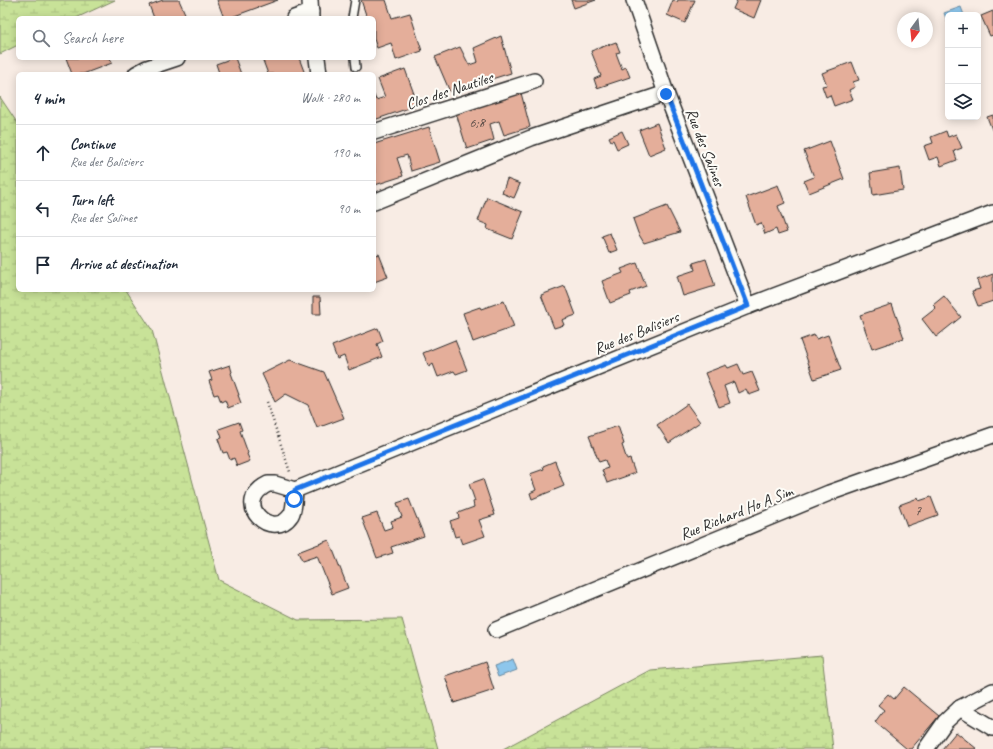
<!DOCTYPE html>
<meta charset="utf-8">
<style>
body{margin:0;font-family:Caveat,sans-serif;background:#f6f6f7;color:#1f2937}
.controls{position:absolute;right:12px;top:12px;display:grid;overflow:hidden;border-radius:6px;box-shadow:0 2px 10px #0003}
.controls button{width:36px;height:36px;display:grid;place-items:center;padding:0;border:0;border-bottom:1px solid #e0e1e3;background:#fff;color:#1f2937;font:20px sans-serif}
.compass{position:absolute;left:897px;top:12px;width:36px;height:36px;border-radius:50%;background:#fff;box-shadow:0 2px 10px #0003;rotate:195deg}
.stop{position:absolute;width:12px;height:12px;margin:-9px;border:3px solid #1a73e8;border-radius:50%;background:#fff}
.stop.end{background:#1a73e8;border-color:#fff;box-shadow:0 1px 4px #0008}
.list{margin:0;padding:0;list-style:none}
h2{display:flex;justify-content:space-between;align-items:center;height:52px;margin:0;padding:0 16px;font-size:17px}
h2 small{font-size:13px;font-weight:400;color:#747a83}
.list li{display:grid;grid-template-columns:26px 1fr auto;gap:12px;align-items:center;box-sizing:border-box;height:56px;padding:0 16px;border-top:1px solid #e0e1e3}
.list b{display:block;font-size:15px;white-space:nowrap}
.list p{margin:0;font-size:13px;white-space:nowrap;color:#747a83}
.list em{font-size:13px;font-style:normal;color:#747a83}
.icon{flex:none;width:22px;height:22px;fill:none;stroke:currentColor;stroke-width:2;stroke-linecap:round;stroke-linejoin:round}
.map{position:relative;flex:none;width:993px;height:749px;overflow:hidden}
.search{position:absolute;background:#fff;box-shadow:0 2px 10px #0003;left:16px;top:16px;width:360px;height:44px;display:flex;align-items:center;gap:10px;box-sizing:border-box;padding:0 14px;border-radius:6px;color:#747a83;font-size:15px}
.panel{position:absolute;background:#fff;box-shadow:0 2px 10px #0003;left:16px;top:72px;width:360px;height:220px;border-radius:6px}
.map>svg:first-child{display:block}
.wetland{fill:url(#wetland-marsh);stroke:#7a8662}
.water{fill:#8dc6ec;stroke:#66889f}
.building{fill:#e4ae9a;stroke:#2b2b2b}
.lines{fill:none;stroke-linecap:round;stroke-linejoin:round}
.service-casing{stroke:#2b2b2b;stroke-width:10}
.minor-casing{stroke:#2b2b2b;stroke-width:18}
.path{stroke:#2b2b2b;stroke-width:2.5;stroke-dasharray:1 3;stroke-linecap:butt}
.service{stroke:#fdfcf7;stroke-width:7}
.minor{stroke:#fdfcf7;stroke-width:15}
.route{stroke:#1a73e8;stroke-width:5}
.labels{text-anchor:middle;stroke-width:4;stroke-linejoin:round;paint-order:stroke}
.number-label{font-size:14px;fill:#594c47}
.street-label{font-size:16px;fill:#2b2b2b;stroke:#fdfcf7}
</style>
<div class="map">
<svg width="993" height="749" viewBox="0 0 993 749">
<defs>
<pattern id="wetland-marsh" width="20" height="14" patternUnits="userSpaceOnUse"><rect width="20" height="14" fill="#c8e298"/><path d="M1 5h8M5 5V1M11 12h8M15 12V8" fill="none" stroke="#acc283"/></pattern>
</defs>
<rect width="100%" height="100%" fill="#f8ece4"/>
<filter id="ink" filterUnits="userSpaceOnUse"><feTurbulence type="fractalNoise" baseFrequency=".025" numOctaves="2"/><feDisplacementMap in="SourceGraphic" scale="8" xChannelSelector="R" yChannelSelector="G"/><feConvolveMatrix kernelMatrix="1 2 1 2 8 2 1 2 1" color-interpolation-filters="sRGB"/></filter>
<g filter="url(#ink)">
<g class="wetland">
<polygon points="0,0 115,0 76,18 18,18 18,45 0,54"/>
<polygon points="0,97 18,124 18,290 126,290 152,330 219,580 298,620 402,619 438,749 0,749"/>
<polygon points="822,655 833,749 503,749 650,670"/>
</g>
<g class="water">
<polygon points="961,7 964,15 948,15 948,24 944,13"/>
<polygon points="513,659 517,670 498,677 494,666"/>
</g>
<g class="building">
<polygon points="163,0 179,0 187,18 154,18 149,5"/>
<polygon points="217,0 278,0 229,18 224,18"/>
<polygon points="361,0 386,0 392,18 410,13 422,51 396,60 391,43 377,48 374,39 374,18 367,18"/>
<polygon points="571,0 596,0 574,8"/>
<polygon points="673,0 677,2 678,0 695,0 685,23 667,15"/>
<polygon points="737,0 761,0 754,18 733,9"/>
<polygon points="993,11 993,35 990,36 981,16"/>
<polygon points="501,36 511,73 450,92 435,57 460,47 469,65 478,62 474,48"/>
<polygon points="616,42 620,52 616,53 622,69 626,67 630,77 597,88 594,79 601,76 591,51"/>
<polygon points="66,58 110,58 112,63 83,74 72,74"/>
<polygon points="233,58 235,58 241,74 216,74 219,73 216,64"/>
<polygon points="262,58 299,58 305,74 268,74"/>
<polygon points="852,62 859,80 853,82 855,87 849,90 853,99 834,106 830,95 826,97 822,86 827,85 822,73"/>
<polygon points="405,69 418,105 374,120 374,95 376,100 385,97 378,79"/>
<polygon points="521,93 530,127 504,135 499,121 490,124 494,140 467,149 456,113"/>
<polygon points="993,115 993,132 987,117"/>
<polygon points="657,123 666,148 649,155 639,130"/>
<polygon points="429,127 440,162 411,171 407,155 397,158 403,176 375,185 374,144"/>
<polygon points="622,131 628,144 617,149 613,140 611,141 609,137"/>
<polygon points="946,131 948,137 956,134 962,148 954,151 957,160 941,166 938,157 929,160 924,146 933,143 931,137"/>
<polygon points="830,141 844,179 809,193 804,181 814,177 804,151"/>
<polygon points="900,168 903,190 873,195 870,173"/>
<polygon points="507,179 520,184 514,198 502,193"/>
<polygon points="778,185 785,203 778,206 787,232 778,235 776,229 765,234 761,223 756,225 746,197"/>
<polygon points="487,197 523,212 512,239 487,229 488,225 478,221"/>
<polygon points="667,206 680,232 644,243 638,233 633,219"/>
<polygon points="610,233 617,250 609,253 602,236"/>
<polygon points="379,254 388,277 374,282 374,256"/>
<polygon points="706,259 715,286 683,296 677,276 695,270 693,263"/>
<polygon points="637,263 646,286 630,292 631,295 610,303 602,281 623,273 621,269"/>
<polygon points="993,274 993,301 978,306 972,291 980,289 977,280"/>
<polygon points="565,286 576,315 562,320 564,325 554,328 541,295"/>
<polygon points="944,296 961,317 936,337 922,319 936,308 933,305"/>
<polygon points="313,297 320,297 321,314 313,314"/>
<polygon points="504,301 514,327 473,342 463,313 480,307 481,309"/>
<polygon points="892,304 904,338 872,349 860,315"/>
<polygon points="378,328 383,341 377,344 382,357 349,370 344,356 337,359 332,346"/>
<polygon points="814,335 816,339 828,335 841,370 814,379 800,340"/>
<polygon points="455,340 467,370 456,374 454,371 438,377 433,364 429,367 423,353"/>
<polygon points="290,360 324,372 344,418 317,428 308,405 286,394 275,402 262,374"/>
<polygon points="738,364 743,375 752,372 760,391 749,395 746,389 738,393 734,382 724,386 730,403 719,407 705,373 726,365 728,368"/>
<polygon points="230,365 232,372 231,373 239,395 238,395 241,403 228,408 225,400 221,402 218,394 214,395 209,381 212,380 209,372"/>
<polygon points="687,404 700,422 669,443 657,425"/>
<polygon points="239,422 242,430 240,431 248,453 247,454 250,461 237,466 234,458 230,460 227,452 223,453 218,439 222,438 219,429"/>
<polygon points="618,426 624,444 622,445 627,460 630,459 635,473 607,483 602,470 608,468 605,460 599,462 589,436"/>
<polygon points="555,461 564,486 532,499 530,493 536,490 530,474 544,469 543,466"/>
<polygon points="483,479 495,515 479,520 485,536 462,544 459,536 455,537 450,521 459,518 458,513 474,507 473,502 475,501 469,484"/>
<polygon points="931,497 938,515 907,526 899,505 918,498 919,501"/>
<polygon points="409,499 424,536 391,547 393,553 377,558 362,518 377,513 384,530 393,527 391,521 402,517 397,503"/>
<polygon points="329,540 348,588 332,594 317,556 302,561 298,552"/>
<polygon points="485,662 494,690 454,703 445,676"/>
<polygon points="904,687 939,716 911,749 907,749 875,722 884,710 878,705 888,694 894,699"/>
<polygon points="956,732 977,749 942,749"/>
</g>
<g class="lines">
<g class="service-casing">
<g id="service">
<polyline points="352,18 355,0"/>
<polyline points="355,58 356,67"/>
</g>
</g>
<g class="minor-casing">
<g id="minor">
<polyline points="310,0 311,18"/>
<polyline points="634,0 666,93 748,306"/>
<polyline points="294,18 311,12"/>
<polyline points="317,58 319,74"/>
<polyline points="136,74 147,68 177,58"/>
<polyline points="374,132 534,81"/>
<polyline points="374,202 531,138 666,93"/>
<path d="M 268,484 L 275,484 L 295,490 C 294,498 295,508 291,515 C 273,542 230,503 268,484 Z"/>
<polyline points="295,490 748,306 993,213"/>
<polyline points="496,630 829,493 993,435"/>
<polyline points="960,708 993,728"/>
<polyline points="926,749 945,722 960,708 993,691"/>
</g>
</g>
<polyline class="path" points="267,402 290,472"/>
<use href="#service" class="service"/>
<use href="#minor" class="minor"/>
</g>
</g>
<g class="lines" filter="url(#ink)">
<polyline class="route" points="294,499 295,490 748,306 666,94"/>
</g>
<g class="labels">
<g class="number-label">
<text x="477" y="127">6;8</text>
<text x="918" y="515">7</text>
</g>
<g class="street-label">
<text transform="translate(449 90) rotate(-18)" y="6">Clos des Nautiles</text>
<text transform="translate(706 147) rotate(69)" y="6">Rue des Salines</text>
<text transform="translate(636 332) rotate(-22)" y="6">Rue des Balisiers</text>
<text transform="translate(736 512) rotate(-22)" y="6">Rue Richard Ho A Sim</text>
</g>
</g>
</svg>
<div class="controls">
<button>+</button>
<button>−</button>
<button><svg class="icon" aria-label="layers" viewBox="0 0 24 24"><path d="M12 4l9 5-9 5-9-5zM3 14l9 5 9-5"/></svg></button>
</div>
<svg class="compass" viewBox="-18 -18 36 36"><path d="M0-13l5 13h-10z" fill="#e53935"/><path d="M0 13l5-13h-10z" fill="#747a83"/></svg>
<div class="stop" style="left:294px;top:499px"></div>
<div class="stop end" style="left:666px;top:94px"></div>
<div class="search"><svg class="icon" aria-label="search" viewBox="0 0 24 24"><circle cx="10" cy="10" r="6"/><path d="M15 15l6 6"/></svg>Search here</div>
<section class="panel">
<h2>4 min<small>Walk · 280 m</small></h2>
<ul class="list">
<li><svg class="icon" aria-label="ahead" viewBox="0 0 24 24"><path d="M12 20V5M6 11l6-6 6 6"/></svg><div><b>Continue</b><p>Rue des Balisiers</p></div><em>190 m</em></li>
<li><svg class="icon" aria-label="left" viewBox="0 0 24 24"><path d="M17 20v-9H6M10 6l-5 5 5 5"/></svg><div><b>Turn left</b><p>Rue des Salines</p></div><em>90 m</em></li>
<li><svg class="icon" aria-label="arrive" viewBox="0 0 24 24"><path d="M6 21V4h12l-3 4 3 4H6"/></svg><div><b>Arrive at destination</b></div></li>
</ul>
</section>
</div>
